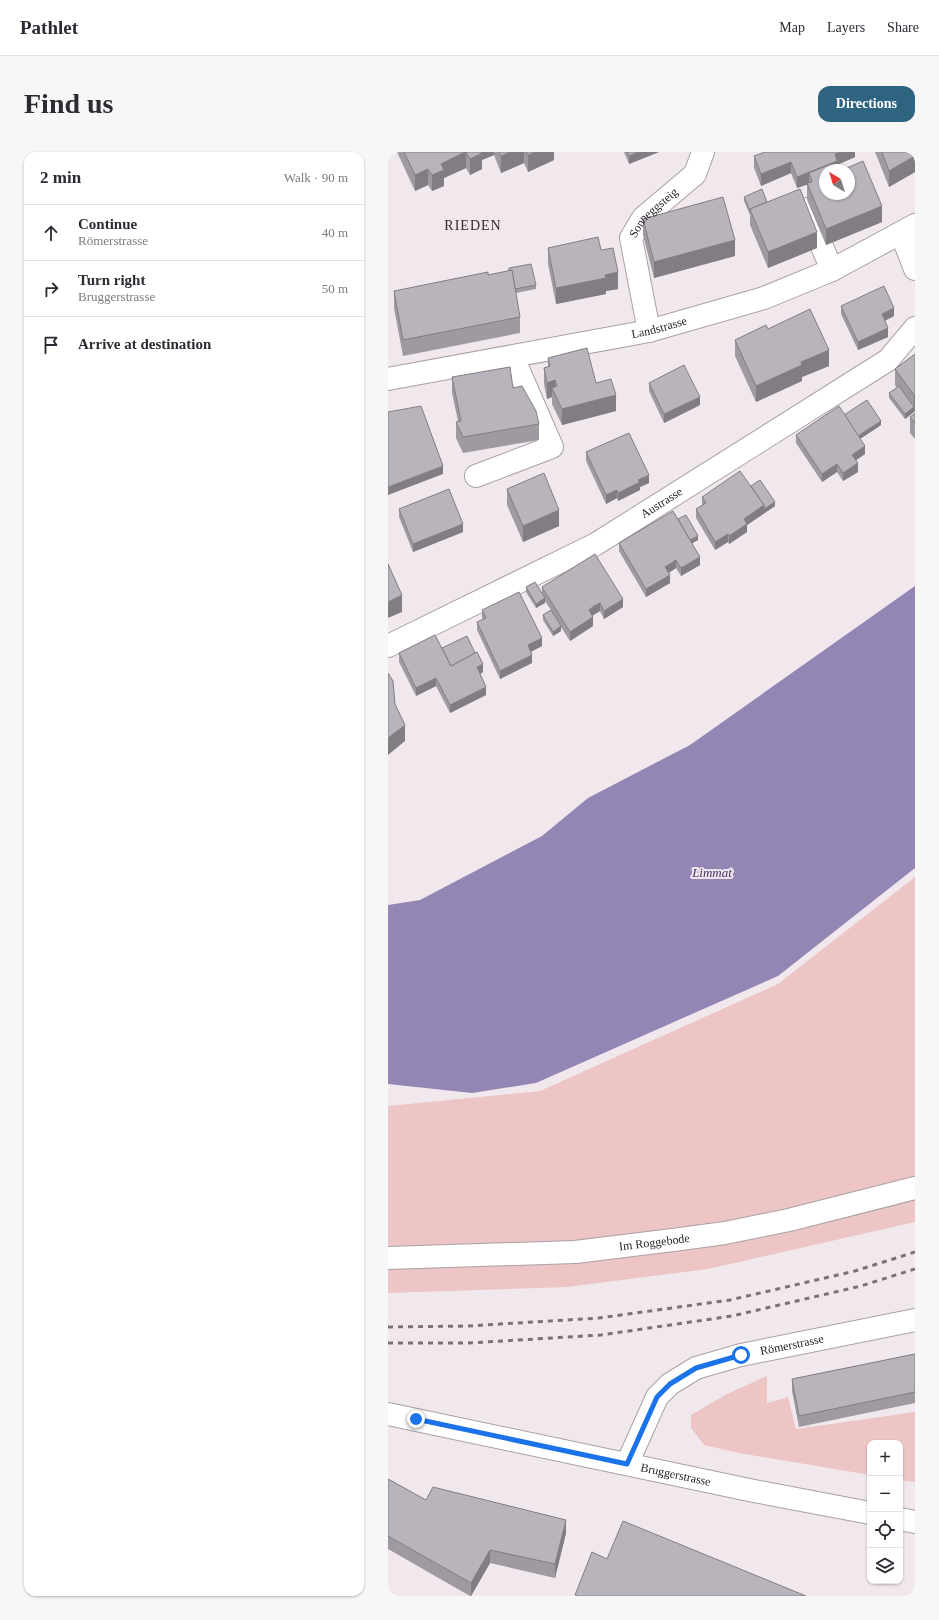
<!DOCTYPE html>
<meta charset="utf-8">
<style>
body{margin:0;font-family:"Times New Roman",serif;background:#f7f7f7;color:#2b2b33}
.controls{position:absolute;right:12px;bottom:12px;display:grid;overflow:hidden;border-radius:8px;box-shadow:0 1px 3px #0004}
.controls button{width:36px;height:36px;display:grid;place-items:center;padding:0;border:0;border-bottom:1px solid #e1e1e2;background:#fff;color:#2b2b33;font:20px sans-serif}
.compass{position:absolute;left:431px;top:12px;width:36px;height:36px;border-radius:50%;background:#fff;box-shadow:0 1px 3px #0004;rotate:322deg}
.stop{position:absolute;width:12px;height:12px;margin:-9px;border:3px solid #1a73e8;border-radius:50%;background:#fff}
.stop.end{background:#1a73e8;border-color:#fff;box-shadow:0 1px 4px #0008}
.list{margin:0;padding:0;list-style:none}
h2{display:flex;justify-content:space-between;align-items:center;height:52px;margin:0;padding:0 16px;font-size:17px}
h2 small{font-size:13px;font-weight:400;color:#7c7c81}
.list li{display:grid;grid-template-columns:26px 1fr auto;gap:12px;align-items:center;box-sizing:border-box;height:56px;padding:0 16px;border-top:1px solid #e1e1e2}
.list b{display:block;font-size:15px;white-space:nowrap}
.list p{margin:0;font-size:13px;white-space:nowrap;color:#7c7c81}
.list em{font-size:13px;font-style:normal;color:#7c7c81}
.icon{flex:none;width:22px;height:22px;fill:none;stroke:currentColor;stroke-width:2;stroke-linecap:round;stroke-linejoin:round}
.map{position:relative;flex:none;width:527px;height:1444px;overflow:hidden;border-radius:12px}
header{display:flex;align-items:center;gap:24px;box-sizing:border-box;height:56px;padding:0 20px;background:#fff;border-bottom:1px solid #e1e1e2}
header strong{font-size:19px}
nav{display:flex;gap:22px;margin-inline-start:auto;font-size:14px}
.intro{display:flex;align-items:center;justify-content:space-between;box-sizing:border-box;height:96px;padding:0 24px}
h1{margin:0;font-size:28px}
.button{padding:10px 18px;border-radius:12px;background:#2f6480;color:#fff;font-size:14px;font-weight:700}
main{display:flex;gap:24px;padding:0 24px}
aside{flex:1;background:#fff;border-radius:12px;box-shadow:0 1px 3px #0004}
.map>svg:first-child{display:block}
.green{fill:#ecc5c4}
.water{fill:#9386b5}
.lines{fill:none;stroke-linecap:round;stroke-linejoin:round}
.minor-casing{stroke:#aaa0a6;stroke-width:24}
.major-casing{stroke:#aaa0a6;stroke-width:24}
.minor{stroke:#fff;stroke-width:22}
.major{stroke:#fff;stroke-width:22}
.rail{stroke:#797377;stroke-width:3;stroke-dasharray:5 5;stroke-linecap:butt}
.wall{fill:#9f9aa1}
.shaded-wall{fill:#827d83}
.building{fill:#b9b3bb;stroke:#827d83}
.route{stroke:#1a73e8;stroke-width:5}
.labels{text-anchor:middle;stroke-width:4;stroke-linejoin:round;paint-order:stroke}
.street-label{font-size:12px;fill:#272326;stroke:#f1e8ee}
.water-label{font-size:13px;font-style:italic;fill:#45316d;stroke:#f1e8ee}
.quarter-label{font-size:14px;letter-spacing:1px;fill:#322b2f;stroke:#f1e8ee}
</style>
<header>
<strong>Pathlet</strong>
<nav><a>Map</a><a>Layers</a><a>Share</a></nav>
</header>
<div class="intro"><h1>Find us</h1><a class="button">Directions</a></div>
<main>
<aside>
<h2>2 min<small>Walk · 90 m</small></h2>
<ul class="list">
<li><svg class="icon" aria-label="ahead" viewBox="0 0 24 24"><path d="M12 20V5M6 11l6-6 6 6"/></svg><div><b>Continue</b><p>Römerstrasse</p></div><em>40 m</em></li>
<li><svg class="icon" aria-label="right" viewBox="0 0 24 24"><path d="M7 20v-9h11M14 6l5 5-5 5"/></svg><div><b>Turn right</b><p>Bruggerstrasse</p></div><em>50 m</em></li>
<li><svg class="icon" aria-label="arrive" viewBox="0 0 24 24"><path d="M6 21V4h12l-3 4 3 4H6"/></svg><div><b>Arrive at destination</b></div></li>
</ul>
</aside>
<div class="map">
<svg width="527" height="1444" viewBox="0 0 527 1444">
<rect width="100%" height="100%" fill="#f1e8ee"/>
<g class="green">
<polygon points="527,725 527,1070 320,1117 179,1135 0,1141 0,954 152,939 390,832"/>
<polygon points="379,1224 379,1251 400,1245 408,1277 527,1260 527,1330 512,1328 512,1291 482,1291 482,1323 351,1301 316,1293 303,1276 303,1263 337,1243"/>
</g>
<polygon class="water" points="527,434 527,716 390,824 148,931 84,941 0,932 0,753 32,748 154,684 200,646 302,593"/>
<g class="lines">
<g class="minor-casing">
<g id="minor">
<polyline points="418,57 444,118"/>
<polyline points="513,81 527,117"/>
<path id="s1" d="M 261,179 L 243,86 L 255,66 L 307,22 L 315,0"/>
<polyline points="88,324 164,295 125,205"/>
<path id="s2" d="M 0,494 L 208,392 L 500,208 L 527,176"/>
<path id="s3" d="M 0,1106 L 187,1100 L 285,1088 L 337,1081 L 401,1068 L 527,1036"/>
<path id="s4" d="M 239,1312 L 269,1245 L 282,1232 L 308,1216 L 353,1203 L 527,1168"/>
</g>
</g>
<g class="major-casing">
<g id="major">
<path id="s5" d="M 0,227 L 261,179 L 376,146 L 444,118 L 527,73"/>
<path id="s6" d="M 0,1262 L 366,1339 L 482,1361"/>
<polyline points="512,1367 527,1370"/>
</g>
</g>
<use href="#minor" class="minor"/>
<use href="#major" class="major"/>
<g class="rail">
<polyline points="0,1175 80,1174 211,1166 342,1148 467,1119 527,1100"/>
<polyline points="0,1191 81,1191 213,1183 344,1164 473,1134 527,1117"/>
</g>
</g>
<g class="wall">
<polygon points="9,0 166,0 166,8 140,20 136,11 113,21 106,3 94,8 94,17 82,23 78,16 56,26 56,34 44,39 40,33 27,39"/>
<polygon points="236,0 271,0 241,12"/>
<polygon points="467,0 467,5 449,13 449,18 437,18 494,70 438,93 419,48 419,32 409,36 403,21 373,34 366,16 366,4"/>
<polygon points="487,0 527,0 527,20 501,35"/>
<polygon points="356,45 379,50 429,96 380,116 362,73 362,63 356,49"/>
<polygon points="255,67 347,104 266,126 255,83"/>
<polygon points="160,96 213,98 230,137 218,139 218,142 168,152 160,112"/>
<polygon points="121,116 148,133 148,137 128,141 132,165 132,181 15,204 6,156 6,139 121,119"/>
<polygon points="453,154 506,164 497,169 500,185 470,198 453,162"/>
<polygon points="380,177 441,214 414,225 414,229 368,250 347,204 347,188"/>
<polygon points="527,202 527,259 517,267 501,246 501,241 509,236 507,233 507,217"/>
<polygon points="160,206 208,231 228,259 174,273 164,252 164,245 159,247 156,232 156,216 160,215"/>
<polygon points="64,225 125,236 151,272 151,288 75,301 68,286 68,270 70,269 64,241"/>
<polygon points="261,231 312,253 276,271 261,239"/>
<polygon points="527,261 527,287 522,281 522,265"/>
<polygon points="456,263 493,273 472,287 477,302 468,308 470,320 455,329 449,320 434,330 408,291 408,283"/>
<polygon points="198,300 261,331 252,335 252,338 230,349 229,346 218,352 198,309"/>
<polygon points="363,334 387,354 359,373 359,380 341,392 340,390 327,398 308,366 308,357 314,353 314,345"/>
<polygon points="119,337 171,374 135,390 119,353"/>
<polygon points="11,357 75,380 25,400 11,365"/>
<polygon points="290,367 310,388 304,391 312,413 293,424 288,416 281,421 282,431 258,445 231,399 231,391"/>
<polygon points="138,435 154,441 154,435 235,455 216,467 212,459 204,463 205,474 182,489 173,475 173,479 165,484 155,468 155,463 163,458 157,449 157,451 148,456 138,440"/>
<polygon points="94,458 154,494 143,500 144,511 112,527 89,478 89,470 95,467 94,466"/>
<polygon points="54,496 95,520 92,522 98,543 62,561 48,534 28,544 11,510 11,501"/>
<polygon points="527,1202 527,1251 411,1275 404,1239 404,1227"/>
<polygon points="0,1327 38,1348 178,1381 167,1426 102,1411 83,1444 82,1444 0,1397"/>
</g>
<g class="shaded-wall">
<polygon points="77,0 78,0 78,16 56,26 56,34 44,39 44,23 53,12"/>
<polygon points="90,0 106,0 106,3 94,8 94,17 82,23 82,7"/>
<polygon points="123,0 136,0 136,11 113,21 113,4"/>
<polygon points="148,0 166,0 166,8 140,20 140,3"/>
<polygon points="251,0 271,0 241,12 241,4"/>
<polygon points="453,0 467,0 467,5 449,13 449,18 437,18 421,21 421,32 409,36 409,25 447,2"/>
<polygon points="527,4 527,20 501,35 501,19"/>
<polygon points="403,10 403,21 373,34 373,22"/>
<polygon points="40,17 40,33 27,39 27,23"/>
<polygon points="494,54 494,70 438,93 438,77"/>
<polygon points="429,80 429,96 380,116 380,100"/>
<polygon points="347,88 347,104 266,126 266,110"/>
<polygon points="230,120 230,137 218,139 218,142 168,152 168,136"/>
<polygon points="506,156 506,164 494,170 494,162"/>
<polygon points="500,176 500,185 470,198 470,190"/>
<polygon points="441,198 441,214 414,225 414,229 368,250 368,234 413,210"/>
<polygon points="167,228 167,243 164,236 164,245 159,247 159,231"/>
<polygon points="228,243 228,259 174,273 174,257"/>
<polygon points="526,243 527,243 527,259 517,267 517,262 526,255"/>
<polygon points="312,245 312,253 276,271 276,262"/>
<polygon points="493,269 493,273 469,289 469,285"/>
<polygon points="477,294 477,302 464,311 464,303"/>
<polygon points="470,311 470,320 455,329 455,321"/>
<polygon points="449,312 449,320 434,330 434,322"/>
<polygon points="55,314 55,322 0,343 0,335"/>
<polygon points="261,323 261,331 252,335 252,338 230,349 230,341 250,328"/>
<polygon points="229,338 229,346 218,352 218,343"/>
<polygon points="387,350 387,354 359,373 359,380 341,392 341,384 356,367 376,353"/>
<polygon points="171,358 171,374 135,390 135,374"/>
<polygon points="75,372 75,380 25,400 25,392"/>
<polygon points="340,382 340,390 327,398 327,390"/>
<polygon points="310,384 310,388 301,393 301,389"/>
<polygon points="312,405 312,413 293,424 293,416"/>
<polygon points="288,408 288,416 277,423 277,415"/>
<polygon points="282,423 282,431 258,445 258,437"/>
<polygon points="14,443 14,460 0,466 0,450"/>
<polygon points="157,446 157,451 148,456 148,452"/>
<polygon points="235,447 235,455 216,467 216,459"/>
<polygon points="212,451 212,459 201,466 201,458"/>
<polygon points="205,465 205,474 182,489 182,480"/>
<polygon points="173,474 173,479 165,484 165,480"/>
<polygon points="154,486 154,494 140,501 140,493"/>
<polygon points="144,503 144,511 112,527 112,519"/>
<polygon points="95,512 95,520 89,524 89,515"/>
<polygon points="48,526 48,534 28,544 28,536"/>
<polygon points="98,535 98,543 62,561 62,553"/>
<polygon points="17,573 17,589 0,603 0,586"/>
<polygon points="178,1368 178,1381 167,1426 167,1412"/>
<polygon points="102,1398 102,1411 83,1444 83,1431"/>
</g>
<g class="building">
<polygon points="16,0 77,0 53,12 56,18 44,23 40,17 27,23"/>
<polygon points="78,0 93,0 94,1 82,7"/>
<polygon points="111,0 123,0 113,4"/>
<polygon points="138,0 148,0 140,3"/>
<polygon points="239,0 251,0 241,4"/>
<polygon points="377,0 453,0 447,2 449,9 409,25 403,10 373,22 366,4"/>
<polygon points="494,0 527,0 527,4 501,19"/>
<polygon points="475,9 494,54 438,77 419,31 424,30 421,21 443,12 446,18 437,18 437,42 461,42 461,18 454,18"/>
<polygon points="374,37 379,50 362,57 362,59 356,45"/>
<polygon points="412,37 429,80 380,100 362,57"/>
<polygon points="335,45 347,88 266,110 255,67"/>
<polygon points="210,85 213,98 225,96 230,120 217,123 218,126 168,136 160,96"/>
<polygon points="143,112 148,133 127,137 124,118 121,119 121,116"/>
<polygon points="124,118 132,165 15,188 6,139 100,120 100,123"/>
<polygon points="496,134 506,156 494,162 500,176 470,190 453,154"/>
<polygon points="422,157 441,198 413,210 414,213 368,234 347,188 378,173 380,177"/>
<polygon points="199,196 208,231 223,227 228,243 174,257 164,236 169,234 167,228 159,231 156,216 162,214 160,206"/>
<polygon points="527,202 527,243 526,243 507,217"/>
<polygon points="296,213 312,245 276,262 261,231"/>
<polygon points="122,215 125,236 134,234 148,259 151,272 75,285 68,270 73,269 64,225"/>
<polygon points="511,234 526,255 517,262 501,241"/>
<polygon points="479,248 493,269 470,284 456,263"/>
<polygon points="33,254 55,314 0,335 0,260"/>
<polygon points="451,254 477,294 464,303 470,311 455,321 449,312 434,322 408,283"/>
<polygon points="527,261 527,271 522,265"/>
<polygon points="241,281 261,323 250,328 252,330 230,341 229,338 218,343 198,300"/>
<polygon points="352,319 376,353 356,367 359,372 341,384 340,382 327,390 308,357 318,351 314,345"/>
<polygon points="156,321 171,358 135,374 119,337"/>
<polygon points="372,328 387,350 376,357 376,353 363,334"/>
<polygon points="61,337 75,372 25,392 11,357"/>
<polygon points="285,359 312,405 293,416 288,408 277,415 282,423 258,437 231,391"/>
<polygon points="298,363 310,384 302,388 290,367"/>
<polygon points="207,402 235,447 216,459 212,451 206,454 201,458 205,465 182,480 154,435"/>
<polygon points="0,412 14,443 0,450"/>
<polygon points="147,430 157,446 148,452 138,435"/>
<polygon points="131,440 154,486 140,493 144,503 112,519 89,470 98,466 94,458"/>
<polygon points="163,458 173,474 165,480 155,463"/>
<polygon points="47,483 63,514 89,500 95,512 89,515 98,535 62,553 48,526 28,536 11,501"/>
<polygon points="79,484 87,501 63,514 54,496"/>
<polygon points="0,521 5,529 7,552 17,573 0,586"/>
<polygon points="527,1202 527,1240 411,1264 404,1227"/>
<polygon points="0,1327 38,1348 45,1335 178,1368 167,1412 102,1398 83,1431 0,1384"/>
<polygon points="235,1369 418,1444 190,1444 187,1443 204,1400 219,1407"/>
</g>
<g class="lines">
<polyline class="route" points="28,1267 239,1312 269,1245 282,1232 308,1216 353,1203"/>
</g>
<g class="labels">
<g class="street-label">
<text dy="4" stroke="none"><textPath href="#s1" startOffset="129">Sonneggsteig</textPath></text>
<text dy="4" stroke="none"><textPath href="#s5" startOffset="276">Landstrasse</textPath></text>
<text dy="4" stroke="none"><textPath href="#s2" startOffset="309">Austrasse</textPath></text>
<text dy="4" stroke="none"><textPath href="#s3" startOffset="267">Im Roggebode</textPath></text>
<text dy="4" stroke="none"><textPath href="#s4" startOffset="221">Römerstrasse</textPath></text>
<text dy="4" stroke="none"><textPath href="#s6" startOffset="294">Bruggerstrasse</textPath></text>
</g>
<g class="water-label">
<text x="324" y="725">Limmat</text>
</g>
<g class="quarter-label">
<text x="85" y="78">RIEDEN</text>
</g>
</g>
</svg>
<div class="controls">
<button>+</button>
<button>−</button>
<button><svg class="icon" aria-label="locate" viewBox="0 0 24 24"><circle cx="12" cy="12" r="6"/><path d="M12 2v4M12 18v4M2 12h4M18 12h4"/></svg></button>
<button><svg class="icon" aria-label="layers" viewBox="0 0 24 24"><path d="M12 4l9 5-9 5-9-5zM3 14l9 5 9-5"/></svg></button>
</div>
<svg class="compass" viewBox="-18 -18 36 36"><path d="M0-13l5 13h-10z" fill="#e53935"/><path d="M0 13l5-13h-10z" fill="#7c7c81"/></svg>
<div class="stop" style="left:353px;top:1203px"></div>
<div class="stop end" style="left:28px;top:1267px"></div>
</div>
</main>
